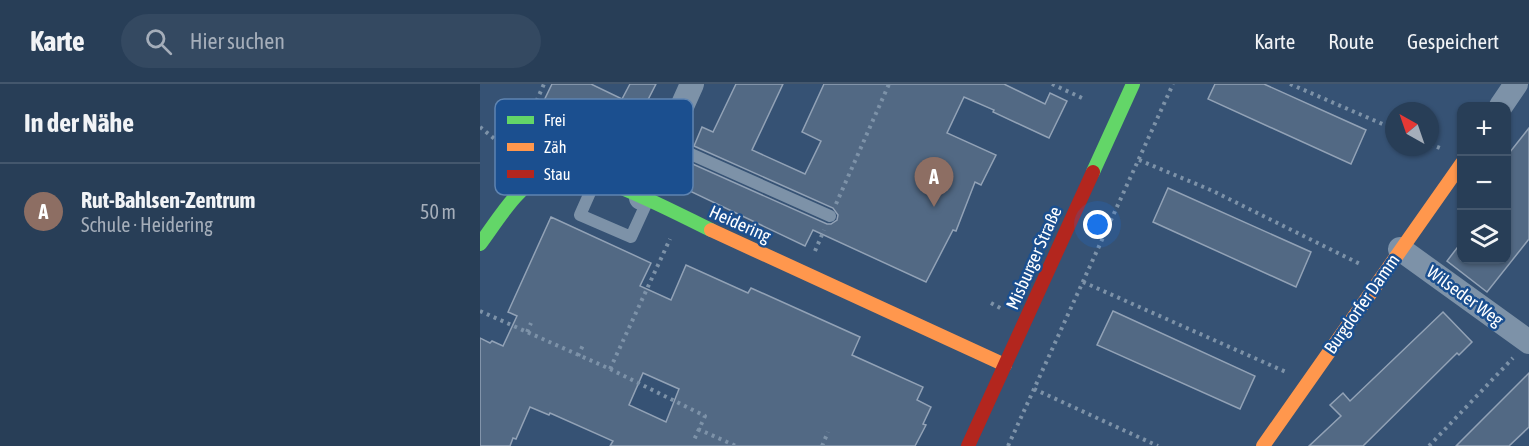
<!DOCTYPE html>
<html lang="de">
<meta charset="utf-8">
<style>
body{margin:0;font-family:"Asap Condensed",sans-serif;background:#344961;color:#f1f3f6}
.controls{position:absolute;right:18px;top:18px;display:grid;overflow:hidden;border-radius:12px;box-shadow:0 2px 4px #0004}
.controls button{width:54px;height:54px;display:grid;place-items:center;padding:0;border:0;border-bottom:2px solid #44576d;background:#283e57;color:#f1f3f6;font:30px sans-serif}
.compass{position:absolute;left:905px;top:18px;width:54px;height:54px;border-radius:50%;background:#283e57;box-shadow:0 2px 4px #0004;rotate:320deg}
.you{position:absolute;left:618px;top:141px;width:21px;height:21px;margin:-15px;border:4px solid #fff;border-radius:50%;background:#1a73e8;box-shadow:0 0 0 9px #1a73e833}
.badge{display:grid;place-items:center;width:39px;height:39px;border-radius:50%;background:#90b9f0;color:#fff;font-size:20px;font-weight:700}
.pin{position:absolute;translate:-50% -50px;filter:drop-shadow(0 2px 3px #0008)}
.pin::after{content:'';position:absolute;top:32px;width:21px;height:18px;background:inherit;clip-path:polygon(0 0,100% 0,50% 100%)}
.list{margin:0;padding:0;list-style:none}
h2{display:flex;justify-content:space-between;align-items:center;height:78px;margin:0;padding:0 24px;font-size:26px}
h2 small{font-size:20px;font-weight:400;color:#a5aeba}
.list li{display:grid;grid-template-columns:39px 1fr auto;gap:18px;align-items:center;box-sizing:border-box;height:96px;padding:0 24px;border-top:2px solid #44576d}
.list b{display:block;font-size:22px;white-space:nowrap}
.list p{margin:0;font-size:20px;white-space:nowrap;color:#a5aeba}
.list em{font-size:20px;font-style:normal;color:#a5aeba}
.icon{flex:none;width:33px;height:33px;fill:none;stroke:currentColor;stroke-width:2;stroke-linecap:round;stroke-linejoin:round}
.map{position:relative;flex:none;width:1049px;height:362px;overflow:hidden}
header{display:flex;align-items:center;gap:36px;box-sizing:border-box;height:84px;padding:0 30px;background:#283e57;border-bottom:2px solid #44576d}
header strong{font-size:28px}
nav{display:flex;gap:33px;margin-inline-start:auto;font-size:21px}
.search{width:420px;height:54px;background:#344961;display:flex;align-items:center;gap:15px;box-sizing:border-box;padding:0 21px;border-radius:33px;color:#a5aeba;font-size:22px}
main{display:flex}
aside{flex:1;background:#283e57}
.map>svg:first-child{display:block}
.building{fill:#526984;stroke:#92a2b6;stroke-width:1.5;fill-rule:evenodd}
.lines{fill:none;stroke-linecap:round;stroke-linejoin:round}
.path{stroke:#7d92a8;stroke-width:4;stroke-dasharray:3 4.5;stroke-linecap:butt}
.lane{stroke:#7d92a8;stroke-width:12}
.street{stroke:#7d92a8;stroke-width:24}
.fast{stroke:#63d668;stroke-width:14}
.slow{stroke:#ff974d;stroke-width:14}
.jam{stroke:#b3261e;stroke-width:14}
.labels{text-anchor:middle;stroke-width:5;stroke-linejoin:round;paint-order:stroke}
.street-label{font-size:18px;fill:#fff;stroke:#1b4f8f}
.key{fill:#1b4f8f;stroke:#5f84b1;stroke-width:1.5}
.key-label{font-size:16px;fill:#fff}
</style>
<header>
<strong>Karte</strong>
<div class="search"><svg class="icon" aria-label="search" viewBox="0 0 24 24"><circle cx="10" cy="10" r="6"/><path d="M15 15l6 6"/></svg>Hier suchen</div>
<nav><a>Karte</a><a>Route</a><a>Gespeichert</a></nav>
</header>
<main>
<aside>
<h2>In der Nähe<small></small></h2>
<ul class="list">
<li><span class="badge" style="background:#8d6e63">A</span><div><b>Rut-Bahlsen-Zentrum</b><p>Schule · Heidering</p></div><em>50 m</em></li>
</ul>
</aside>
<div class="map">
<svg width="1049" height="362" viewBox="0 0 1049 362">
<rect width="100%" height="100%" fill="#365274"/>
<g class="building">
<polygon points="72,0 111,0 142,15 150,0 176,0 153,45 145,42 134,66 58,29"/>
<polygon points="256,0 303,0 272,66 325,90 341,57 322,48 344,0 524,0 565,20 570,9 587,17 569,54 513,28 514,26 484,13 467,49 516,71 501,101 495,98 476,147 473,146 446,198 333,146 325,162 195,100 206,77 347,140 351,140 357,136 358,131 353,124 214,62 222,43 233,48"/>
<polygon points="735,0 784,0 886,46 871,80 728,15"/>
<polygon points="1049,44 1049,155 1007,208 967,177 977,164 981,167 981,176 1026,176 1026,73"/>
<polygon points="688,104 831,168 816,203 673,138"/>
<path d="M 71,133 L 171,179 L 160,202 L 191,216 L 206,181 L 268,209 L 271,204 L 380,253 L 372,271 L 443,303 L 437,316 L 451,323 L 443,340 L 446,341 L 435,362 L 130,362 L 133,357 L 70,329 L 69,331 L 50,323 L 36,355 L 33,354 L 30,362 L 0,362 L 0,254 L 10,259 L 12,257 L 23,262 L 37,232 L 28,228 ZM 163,289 L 199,305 L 186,338 L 149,321 Z"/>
<polygon points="633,227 775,292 760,325 617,261"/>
<polygon points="963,228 992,258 979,271 977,269 883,362 829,362 861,332 850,321 863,309 870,317"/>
<polygon points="1049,289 1049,343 1029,362 976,362"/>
</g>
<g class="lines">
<g class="path">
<polyline points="572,0 602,14"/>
<polyline points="810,0 914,45"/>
<polyline points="0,43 33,70"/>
<polyline points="950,60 960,64"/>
<polyline points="659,76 733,107 880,180"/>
<polyline points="36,79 33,70 64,0"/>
<polyline points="356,120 409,0"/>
<polyline points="335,167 344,146"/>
<polyline points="603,198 806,288"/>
<polyline points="511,219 522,225"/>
<polyline points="0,227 130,285 225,332 214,356"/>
<polyline points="47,248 51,239"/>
<polyline points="98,272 103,261"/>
<polyline points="130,285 190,155"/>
<polyline points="554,305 678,362"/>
<polyline points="218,345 256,362"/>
<polyline points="342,362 348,348"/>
<polyline points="528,362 693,0"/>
<polyline points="949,362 1033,274"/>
</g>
<g class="lane">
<polyline points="186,59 350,132"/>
<polyline points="116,95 100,131 151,153 167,118"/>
</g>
<g class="street">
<polyline points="1021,22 1036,0"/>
<polyline points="161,114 212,0"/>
<polyline points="920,165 1049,258"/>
</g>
<g class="fast">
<polyline points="613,88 653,0"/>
<path d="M 0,160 C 18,136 37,102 65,90 C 98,75 197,130 231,146"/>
</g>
<g class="slow">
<polyline points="231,146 525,281"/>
<polyline points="783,362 982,79"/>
</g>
<polyline class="jam" points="488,362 613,88"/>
</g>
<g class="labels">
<g class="street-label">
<text transform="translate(260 140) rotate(24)" y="6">Heidering</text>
<text transform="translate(554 174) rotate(-66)" y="6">Misburger Straße</text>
<text transform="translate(985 212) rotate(36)" y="6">Wilseder Weg</text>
<text transform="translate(882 220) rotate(-55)" y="6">Burgdorfer Damm</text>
</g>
</g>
<rect x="15" y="15" width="198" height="96" rx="9" class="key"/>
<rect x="27" y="32" width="27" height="8" fill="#63d668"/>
<rect x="27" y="59" width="27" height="8" fill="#ff974d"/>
<rect x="27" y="86" width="27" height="8" fill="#b3261e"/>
<g class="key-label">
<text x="64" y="42">Frei</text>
<text x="64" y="69">Zäh</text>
<text x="64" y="96">Stau</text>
</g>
</svg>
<div class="controls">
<button>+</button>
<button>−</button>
<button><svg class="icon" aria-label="layers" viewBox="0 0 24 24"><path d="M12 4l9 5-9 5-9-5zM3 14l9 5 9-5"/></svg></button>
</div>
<svg class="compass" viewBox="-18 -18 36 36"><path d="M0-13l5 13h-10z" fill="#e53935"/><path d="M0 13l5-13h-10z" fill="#a5aeba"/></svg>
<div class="you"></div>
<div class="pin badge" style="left:454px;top:123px;background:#8d6e63">A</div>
</div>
</main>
